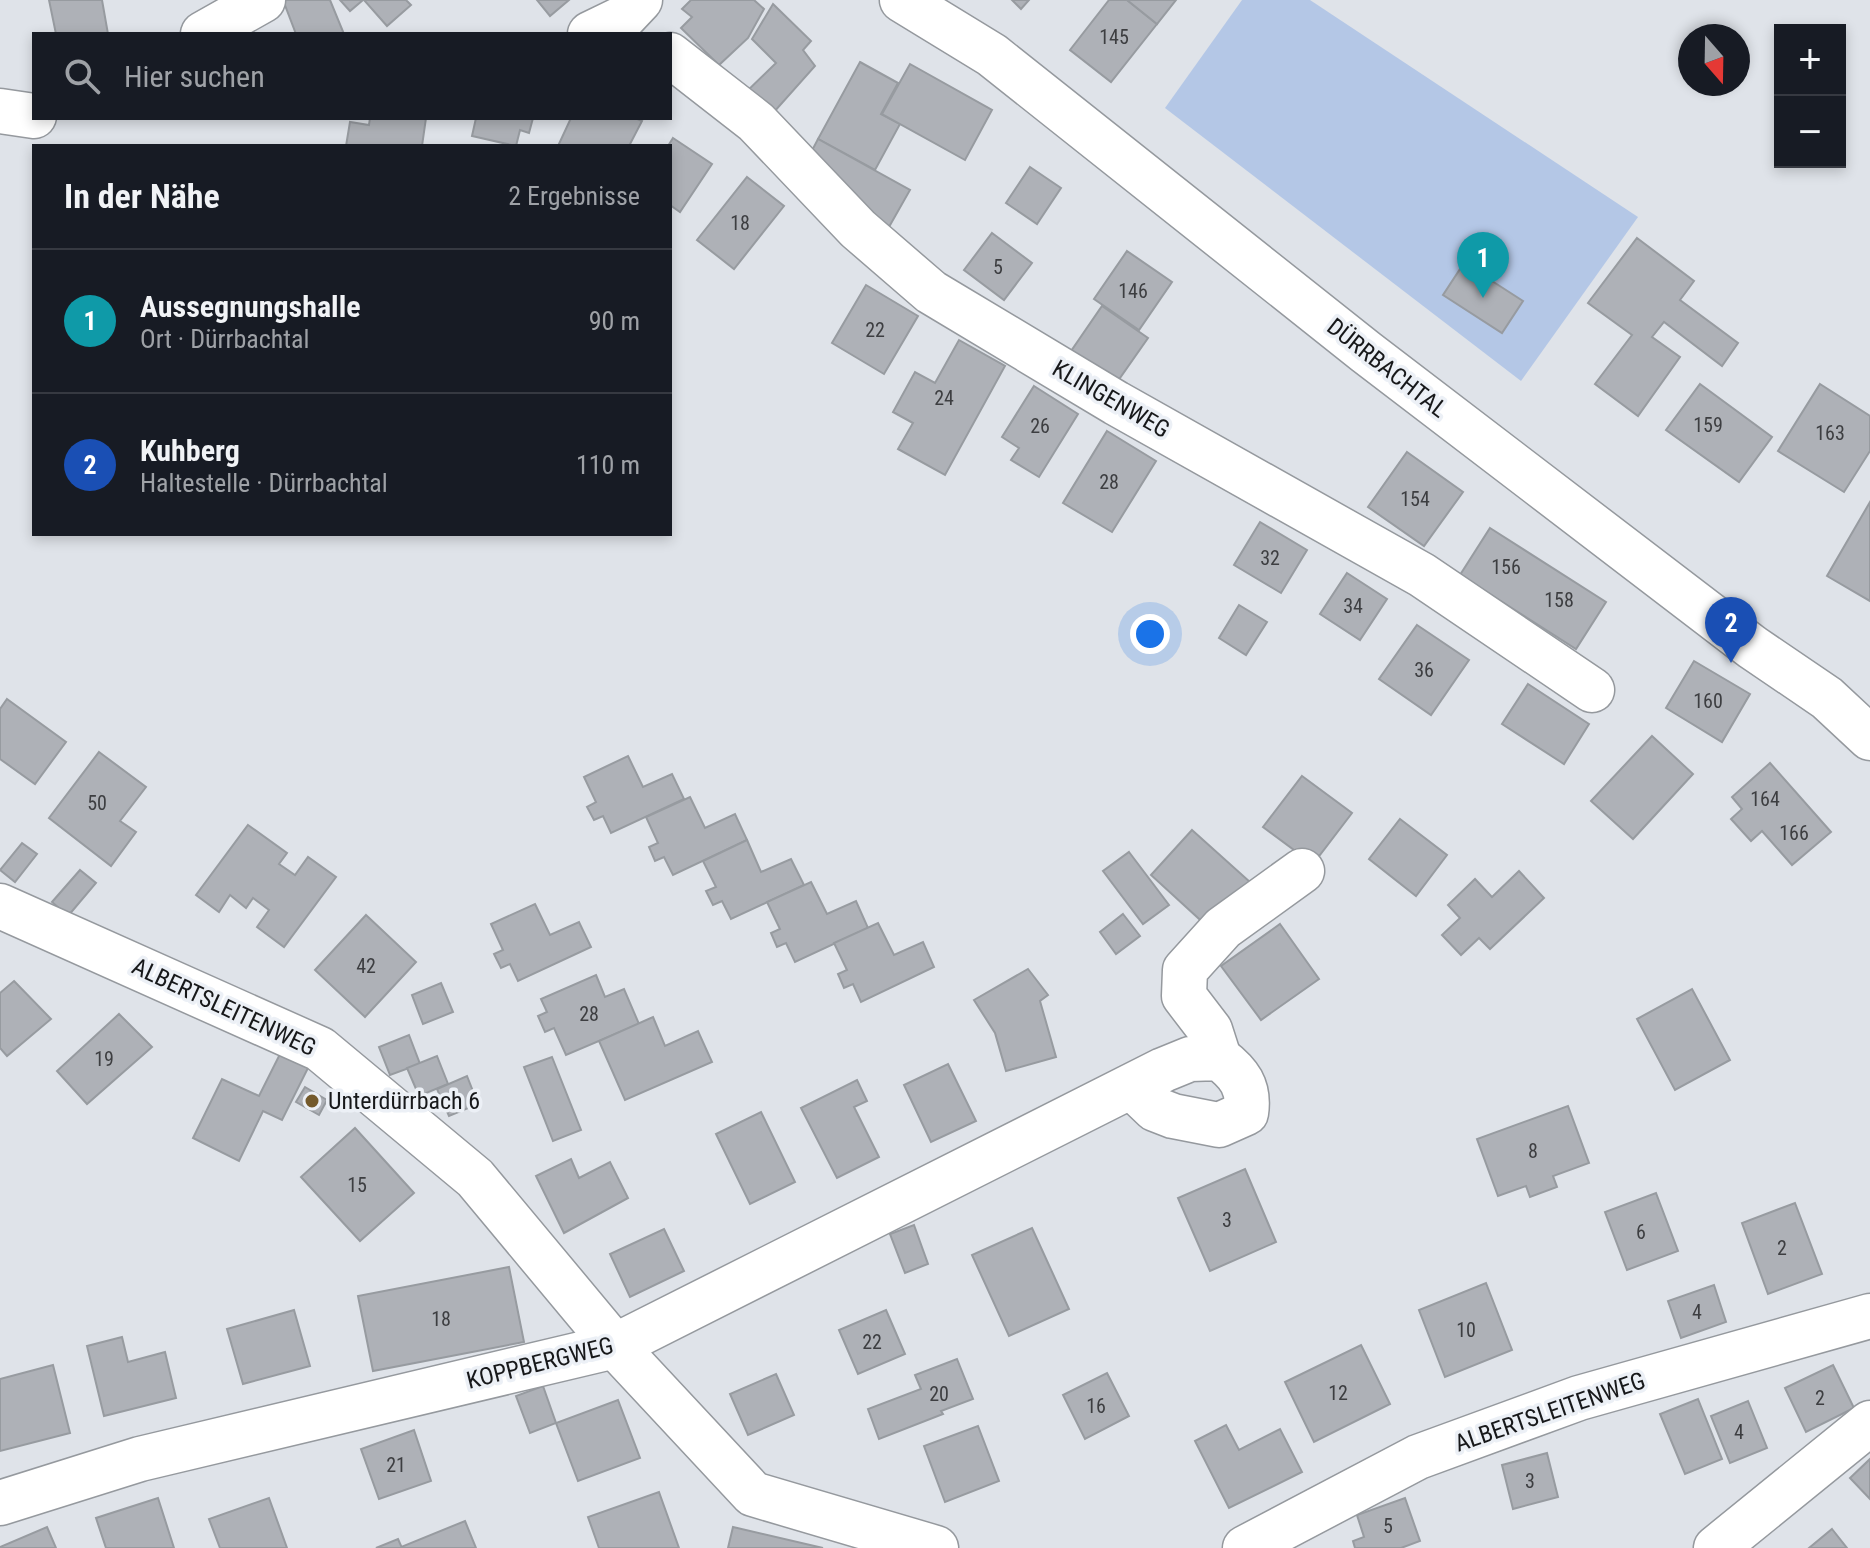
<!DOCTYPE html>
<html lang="de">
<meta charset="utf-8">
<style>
body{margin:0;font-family:"Roboto Condensed",sans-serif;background:#20242c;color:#f1f3f6}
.controls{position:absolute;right:24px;top:24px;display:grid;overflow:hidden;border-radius:0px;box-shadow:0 4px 12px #0003}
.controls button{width:72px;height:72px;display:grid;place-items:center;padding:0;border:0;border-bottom:2px solid #363941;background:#171b24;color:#f1f3f6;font:40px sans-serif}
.compass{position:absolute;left:1678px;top:24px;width:72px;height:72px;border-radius:50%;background:#171b24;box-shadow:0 4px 12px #0003;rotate:160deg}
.you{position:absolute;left:1150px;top:634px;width:28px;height:28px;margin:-20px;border:6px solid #fff;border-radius:50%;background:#1a73e8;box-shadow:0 0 0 12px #1a73e833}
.badge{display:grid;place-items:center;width:52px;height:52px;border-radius:50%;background:#1a73e8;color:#fff;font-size:26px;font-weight:700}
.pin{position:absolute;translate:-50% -66px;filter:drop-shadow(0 2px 4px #0008)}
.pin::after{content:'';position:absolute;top:42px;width:28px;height:24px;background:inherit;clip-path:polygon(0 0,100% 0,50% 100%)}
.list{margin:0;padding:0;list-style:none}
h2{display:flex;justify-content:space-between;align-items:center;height:104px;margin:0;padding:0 32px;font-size:34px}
h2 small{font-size:26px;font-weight:400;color:#9ea1a6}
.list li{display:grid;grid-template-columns:52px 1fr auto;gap:24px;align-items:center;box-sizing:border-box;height:144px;padding:0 32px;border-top:2px solid #363941}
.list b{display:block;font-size:30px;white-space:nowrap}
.list p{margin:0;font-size:26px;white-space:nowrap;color:#9ea1a6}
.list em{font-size:26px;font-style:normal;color:#9ea1a6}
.icon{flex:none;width:44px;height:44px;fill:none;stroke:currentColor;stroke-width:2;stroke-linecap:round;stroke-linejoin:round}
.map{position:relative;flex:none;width:1870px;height:1548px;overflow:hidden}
.search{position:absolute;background:#171b24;box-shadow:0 4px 12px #0003;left:32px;top:32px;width:640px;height:88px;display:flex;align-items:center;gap:20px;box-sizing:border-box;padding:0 28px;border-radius:0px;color:#9ea1a6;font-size:30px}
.panel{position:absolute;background:#171b24;box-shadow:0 4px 12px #0003;left:32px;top:144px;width:640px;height:392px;border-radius:0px}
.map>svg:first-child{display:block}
.green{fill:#b4c7e6}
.building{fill:#aeb1b7;stroke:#979ba0;stroke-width:2}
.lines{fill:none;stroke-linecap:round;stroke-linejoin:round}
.minor-casing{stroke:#95999e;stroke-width:47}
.minor{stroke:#fff;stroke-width:44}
.poi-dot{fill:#745a2c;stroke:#ecf0f6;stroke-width:3}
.labels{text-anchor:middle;stroke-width:7;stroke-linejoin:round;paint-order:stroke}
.number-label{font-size:20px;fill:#3d3e41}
.street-label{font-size:24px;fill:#17181a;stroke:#ecf0f6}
.poi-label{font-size:24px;fill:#17181a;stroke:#ecf0f6;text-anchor:start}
</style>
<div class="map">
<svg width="1870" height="1548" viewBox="0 0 1870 1548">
<rect width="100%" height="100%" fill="#dfe3e9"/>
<polygon class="green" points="1242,0 1310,0 1638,217 1521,381 1165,108"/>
<g class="building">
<polygon points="49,0 102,0 108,34 56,34"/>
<polygon points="283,0 330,0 344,34 296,34"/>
<polygon points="340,0 363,0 350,11"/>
<polygon points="364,0 406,0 411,5 387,26"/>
<polygon points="537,0 569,0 550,16"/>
<polygon points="691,0 754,0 764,9 748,38 719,65 681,28 692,17 682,9"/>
<polygon points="1012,0 1029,0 1021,9"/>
<polygon points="1109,0 1127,0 1157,24 1111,82 1070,50"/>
<polygon points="1127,0 1176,0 1157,24"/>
<polygon points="773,4 811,41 803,50 815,66 766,121 744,94 776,63 752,39"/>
<polygon points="860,62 898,83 881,114 900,124 875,170 818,139"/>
<polygon points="910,64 992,110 965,160 882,114"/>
<polygon points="370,118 426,118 422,146 346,146 350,122 369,125"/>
<polygon points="476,118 533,118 529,133 520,130 516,146 472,136"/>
<polygon points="571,118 635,118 642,121 629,146 558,146"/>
<polygon points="673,138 712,164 680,212 670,205 670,146 668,146"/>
<polygon points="818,139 910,190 889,227 807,160"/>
<polygon points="1030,167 1061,188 1037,224 1006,203"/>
<polygon points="747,177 784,206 734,269 697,240"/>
<polygon points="992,233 1032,263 1004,300 964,270"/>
<polygon points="1637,238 1694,281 1680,300 1738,343 1722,366 1664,322 1652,337 1680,357 1638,416 1595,384 1632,335 1588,303"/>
<polygon points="1127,251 1172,282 1139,330 1094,299"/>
<polygon points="1464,263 1523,301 1502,333 1443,295"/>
<polygon points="866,285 918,316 884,374 832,343"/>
<polygon points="1102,306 1148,338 1115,385 1069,354"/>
<polygon points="959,340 1005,366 945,475 898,449 913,423 893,412 915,372 935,383"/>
<polygon points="1700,384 1772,437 1739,482 1666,430"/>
<polygon points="1820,384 1870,416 1870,451 1844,492 1778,451"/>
<polygon points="1034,386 1078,414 1039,477 1011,460 1019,448 1002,437"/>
<polygon points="1107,431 1156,461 1112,532 1063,503"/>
<polygon points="1407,452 1463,492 1424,546 1368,507"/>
<polygon points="1870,502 1870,601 1827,576"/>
<polygon points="1260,522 1307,550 1281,593 1234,565"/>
<polygon points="1490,528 1606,602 1576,649 1460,575"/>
<polygon points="1347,573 1387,599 1360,640 1320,614"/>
<polygon points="1239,605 1267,622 1246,655 1219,638"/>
<polygon points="1417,625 1469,660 1431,715 1379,679"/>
<polygon points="1694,661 1750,694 1722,742 1666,708"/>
<polygon points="1528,684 1589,724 1564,764 1502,724"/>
<polygon points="7,699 66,742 35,784 0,759 0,709"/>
<polygon points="1652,736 1693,774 1633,839 1591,801"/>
<polygon points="99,752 146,787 120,821 136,832 111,866 49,818"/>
<polygon points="628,756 643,787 672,774 684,799 611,833 603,816 594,820 587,807 596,802 584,777"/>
<polygon points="1770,763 1831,832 1792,865 1762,831 1751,841 1731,819 1742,809 1732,797"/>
<polygon points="1302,776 1352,813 1313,864 1263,827"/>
<polygon points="690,797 705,828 735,814 747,840 673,875 664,857 655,861 649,847 658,843 646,817"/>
<polygon points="1400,819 1447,855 1416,896 1369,859"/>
<polygon points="248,825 287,853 279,864 295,875 308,857 336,877 284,947 257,927 269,910 253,898 246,908 230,895 219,912 196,895"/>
<polygon points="1192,830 1250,882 1209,928 1151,875"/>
<polygon points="747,840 761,872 791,859 804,885 731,919 722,901 713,905 706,891 716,887 703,861"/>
<polygon points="22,843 37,854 15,882 0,870"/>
<polygon points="1129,852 1169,905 1143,924 1103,871"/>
<polygon points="80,870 96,883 68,916 52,902"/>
<polygon points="1519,871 1544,898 1490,949 1479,938 1461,955 1442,935 1460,918 1448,905 1475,879 1492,897"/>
<polygon points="811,882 827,914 856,901 868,928 795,962 786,943 777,947 771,933 780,929 767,902"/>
<polygon points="535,904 550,935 579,922 591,947 518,981 510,964 501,968 494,954 503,950 491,924"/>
<polygon points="1123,914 1140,936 1116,954 1100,932"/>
<polygon points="366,915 416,962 365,1017 315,970"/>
<polygon points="878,923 894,955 923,942 934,967 861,1002 853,984 844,988 838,974 847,970 834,943"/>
<polygon points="1280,924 1319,979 1261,1020 1221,966"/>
<polygon points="1028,969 1048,995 1040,1001 1056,1057 1006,1071 995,1033 974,1000"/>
<polygon points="596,975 605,997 624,989 639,1024 566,1055 554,1028 545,1032 538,1016 547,1012 541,999"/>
<polygon points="14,981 51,1019 7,1056 0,1048 0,993"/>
<polygon points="441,983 453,1012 423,1024 412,995"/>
<polygon points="1692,989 1730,1060 1675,1090 1637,1019"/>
<polygon points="119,1014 152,1047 87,1104 57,1071"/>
<polygon points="653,1017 665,1046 698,1031 712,1062 625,1100 599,1041"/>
<polygon points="409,1035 420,1064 390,1075 379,1047"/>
<polygon points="281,1052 309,1066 282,1120 263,1111 239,1161 193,1138 222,1079 259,1096"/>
<polygon points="437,1056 448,1084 419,1096 407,1068"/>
<polygon points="552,1057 581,1130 553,1141 524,1067"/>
<polygon points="948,1064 976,1121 931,1142 904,1085"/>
<polygon points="467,1076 478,1104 449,1116 437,1089"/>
<polygon points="857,1080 867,1101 854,1107 879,1157 837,1178 801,1108"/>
<polygon points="305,1087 327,1100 319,1115 296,1102"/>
<polygon points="1568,1106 1589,1163 1553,1176 1557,1187 1530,1197 1526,1186 1498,1196 1477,1139"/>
<polygon points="761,1112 795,1182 750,1204 716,1134"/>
<polygon points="355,1128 414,1193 360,1241 301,1177"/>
<polygon points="571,1159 579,1178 610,1162 628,1198 564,1233 536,1176"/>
<polygon points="1245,1169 1276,1242 1210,1271 1178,1198"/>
<polygon points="1656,1193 1678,1251 1627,1270 1605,1212"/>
<polygon points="1795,1203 1822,1274 1768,1294 1742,1223"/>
<polygon points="914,1225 928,1264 905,1273 890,1234"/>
<polygon points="1032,1228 1069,1309 1009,1336 972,1255"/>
<polygon points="664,1229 684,1271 630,1297 610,1254"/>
<polygon points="509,1267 524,1342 373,1371 358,1296"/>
<polygon points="1486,1283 1512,1350 1445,1377 1419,1310"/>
<polygon points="1714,1285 1726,1322 1681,1338 1668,1301"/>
<polygon points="294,1310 310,1366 243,1384 227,1329"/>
<polygon points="886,1310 905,1354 858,1374 839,1330"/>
<polygon points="122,1337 128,1362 165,1352 176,1398 104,1416 87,1346"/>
<polygon points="1361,1345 1390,1404 1314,1442 1285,1382"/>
<polygon points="957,1359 973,1399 941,1411 943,1414 879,1439 868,1409 921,1389 915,1375"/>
<polygon points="53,1365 70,1433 0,1451 0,1379"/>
<polygon points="1833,1365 1854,1408 1806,1432 1785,1388"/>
<polygon points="1107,1373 1129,1416 1085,1439 1063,1395"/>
<polygon points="776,1374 794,1415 748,1435 730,1394"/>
<polygon points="543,1386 556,1423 530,1433 516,1396"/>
<polygon points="1698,1399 1722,1459 1685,1474 1660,1414"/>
<polygon points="618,1400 640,1458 578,1481 556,1423"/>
<polygon points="1748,1401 1767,1448 1730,1463 1711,1416"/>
<polygon points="1226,1425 1239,1450 1280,1429 1302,1472 1229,1508 1195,1441"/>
<polygon points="978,1426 999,1481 945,1502 924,1446"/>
<polygon points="414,1430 431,1481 379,1499 361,1449"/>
<polygon points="1547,1453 1558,1497 1513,1509 1502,1465"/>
<polygon points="1870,1459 1870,1499 1850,1478"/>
<polygon points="659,1492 679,1548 599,1548 588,1517"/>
<polygon points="158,1498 174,1548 106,1548 96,1518"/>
<polygon points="269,1498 287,1548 220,1548 209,1519"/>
<polygon points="1405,1498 1420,1541 1401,1548 1355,1548 1353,1541 1364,1537 1357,1515"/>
<polygon points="465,1521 476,1548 402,1548 401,1547"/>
<polygon points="47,1527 56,1548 0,1548 0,1547"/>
<polygon points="733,1527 823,1548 728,1548"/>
<polygon points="1832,1529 1847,1548 1809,1548"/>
<polygon points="398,1539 402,1548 376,1548"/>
</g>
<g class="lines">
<g class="minor-casing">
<g id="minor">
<polyline points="902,0 992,55 1366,352 1752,647 1827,698 1870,738"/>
<polyline points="203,34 263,0"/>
<polyline points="590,34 623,18 640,0"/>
<polyline points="670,55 756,122 858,229 931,292 1116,403 1422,575 1592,690"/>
<polyline points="0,111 34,116"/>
<polyline points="0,906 320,1049 475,1178 615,1346 753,1494 936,1548"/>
<polyline points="1219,1058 1210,1030 1184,996 1185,970 1223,928 1302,871"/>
<path d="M 0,1503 L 140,1459 L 615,1346 L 1163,1070 L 1190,1059 L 1219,1058 C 1239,1073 1250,1087 1246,1113 L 1219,1125 L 1173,1116 L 1155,1109 L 1132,1087"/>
<polyline points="1245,1548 1418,1457 1579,1398 1870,1316"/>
<polyline points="1716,1548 1870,1423"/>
</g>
</g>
<use href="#minor" class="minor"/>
</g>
<circle class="poi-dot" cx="312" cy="1101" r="8"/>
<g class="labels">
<g class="number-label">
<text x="1114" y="44">145</text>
<text x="740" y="230">18</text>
<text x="998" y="274">5</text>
<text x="1133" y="298">146</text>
<text x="875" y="337">22</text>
<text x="944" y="405">24</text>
<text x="1708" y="432">159</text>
<text x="1040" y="433">26</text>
<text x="1830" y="440">163</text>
<text x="1109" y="489">28</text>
<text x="1415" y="506">154</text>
<text x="1270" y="565">32</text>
<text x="1506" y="574">156</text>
<text x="1559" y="607">158</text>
<text x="1353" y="613">34</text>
<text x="1424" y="677">36</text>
<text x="1708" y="708">160</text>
<text x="1765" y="806">164</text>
<text x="97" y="810">50</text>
<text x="1794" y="840">166</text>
<text x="366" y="973">42</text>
<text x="589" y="1021">28</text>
<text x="104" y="1066">19</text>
<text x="1533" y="1158">8</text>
<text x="357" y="1192">15</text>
<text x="1227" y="1227">3</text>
<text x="1641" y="1239">6</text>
<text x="1782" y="1255">2</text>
<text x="1697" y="1319">4</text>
<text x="441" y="1326">18</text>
<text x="1466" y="1337">10</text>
<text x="872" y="1349">22</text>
<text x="1338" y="1400">12</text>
<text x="939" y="1401">20</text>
<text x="1820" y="1405">2</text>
<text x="1096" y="1413">16</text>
<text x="1739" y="1439">4</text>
<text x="396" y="1472">21</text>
<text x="1530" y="1488">3</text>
<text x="1388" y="1533">5</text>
</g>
<g class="street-label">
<text transform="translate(1387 368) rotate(38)" y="8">DÜRRBACHTAL</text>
<text transform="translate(1111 399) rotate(30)" y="8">KLINGENWEG</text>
<text transform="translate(224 1007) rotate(25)" y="8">ALBERTSLEITENWEG</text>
<text transform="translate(540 1363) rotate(-14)" y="8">KOPPBERGWEG</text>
<text transform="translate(1550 1412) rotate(-19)" y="8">ALBERTSLEITENWEG</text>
</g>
<g class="poi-label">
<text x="328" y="1109">Unterdürrbach 6</text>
</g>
</g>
</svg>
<div class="controls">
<button>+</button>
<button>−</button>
</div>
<svg class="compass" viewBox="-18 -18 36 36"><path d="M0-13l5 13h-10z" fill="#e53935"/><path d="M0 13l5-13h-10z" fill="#9ea1a6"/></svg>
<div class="you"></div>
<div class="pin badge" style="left:1483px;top:298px;background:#0f9aa8">1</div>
<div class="pin badge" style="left:1731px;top:663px;background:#1a4fb4">2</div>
<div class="search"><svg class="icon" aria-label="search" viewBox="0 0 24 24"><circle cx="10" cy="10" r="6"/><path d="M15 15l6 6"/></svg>Hier suchen</div>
<section class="panel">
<h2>In der Nähe<small>2 Ergebnisse</small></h2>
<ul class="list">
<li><span class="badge" style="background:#0f9aa8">1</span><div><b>Aussegnungshalle</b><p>Ort · Dürrbachtal</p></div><em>90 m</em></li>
<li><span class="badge" style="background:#1a4fb4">2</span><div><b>Kuhberg</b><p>Haltestelle · Dürrbachtal</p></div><em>110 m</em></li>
</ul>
</section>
</div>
